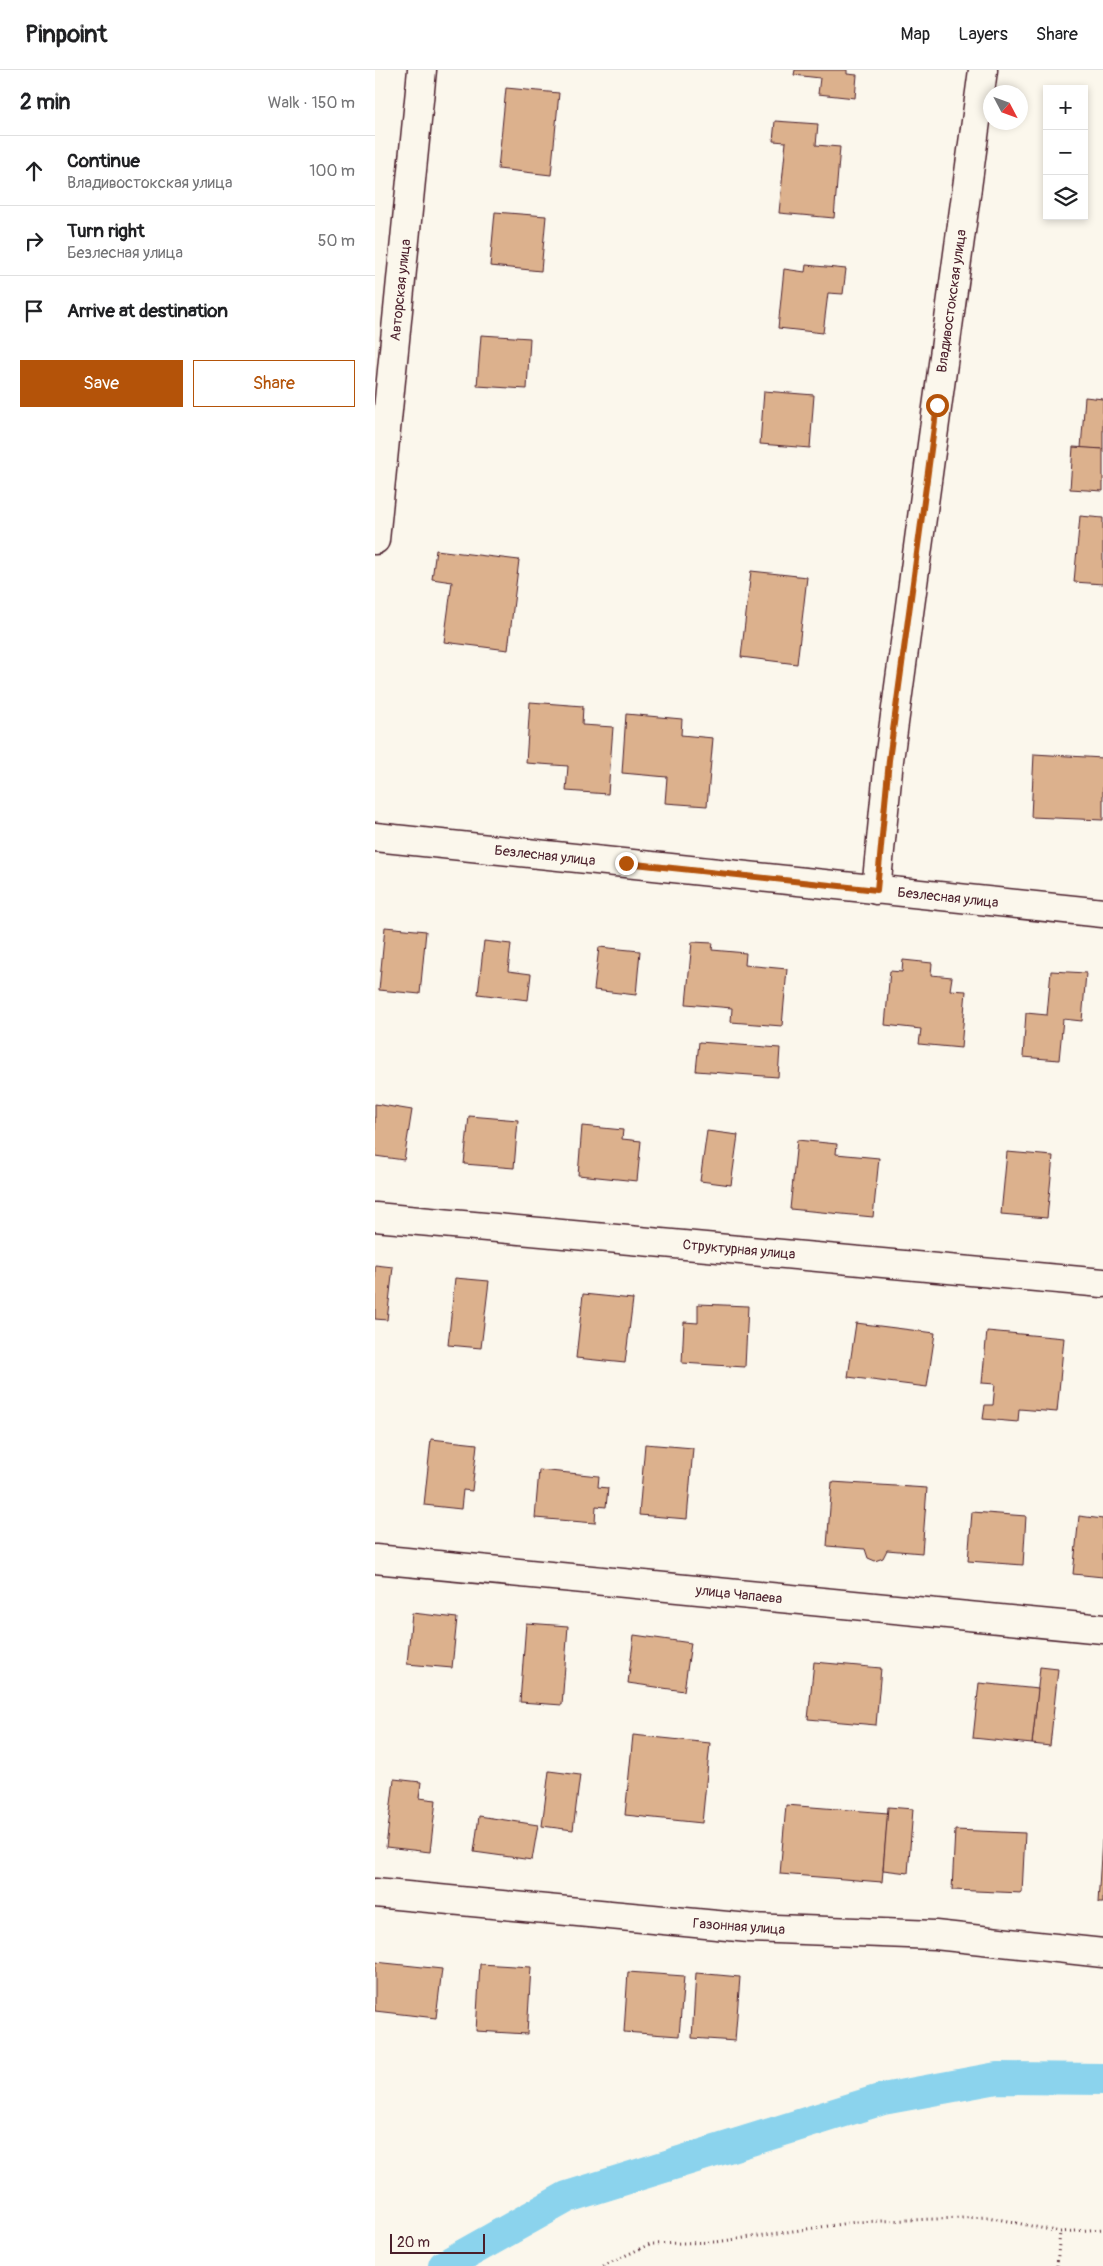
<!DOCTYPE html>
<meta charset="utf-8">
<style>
body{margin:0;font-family:Pangolin,sans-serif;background:#f6f6f6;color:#202124}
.controls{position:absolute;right:15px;top:15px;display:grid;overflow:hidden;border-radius:0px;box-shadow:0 2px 8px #0003}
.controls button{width:45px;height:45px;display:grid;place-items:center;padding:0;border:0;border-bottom:1px solid #e0e0e0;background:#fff;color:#202124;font:25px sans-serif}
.compass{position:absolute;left:608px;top:15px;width:45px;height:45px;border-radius:50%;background:#fff;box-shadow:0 2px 8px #0003;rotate:131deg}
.scale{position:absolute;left:15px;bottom:12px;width:95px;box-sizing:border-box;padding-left:5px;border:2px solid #4a1f2b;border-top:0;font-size:14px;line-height:18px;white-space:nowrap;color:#4a1f2b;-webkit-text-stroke:4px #fbf7ec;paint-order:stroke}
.stop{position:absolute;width:15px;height:15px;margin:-11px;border:4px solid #b45309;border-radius:50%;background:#fff}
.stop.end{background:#b45309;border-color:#fff;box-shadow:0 1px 5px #0008}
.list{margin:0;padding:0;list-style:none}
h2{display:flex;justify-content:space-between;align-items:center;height:65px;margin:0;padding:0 20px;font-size:21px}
h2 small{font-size:16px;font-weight:400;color:#757577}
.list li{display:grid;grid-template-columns:32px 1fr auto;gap:15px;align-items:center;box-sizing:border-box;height:70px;padding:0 20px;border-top:1px solid #e0e0e0}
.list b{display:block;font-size:19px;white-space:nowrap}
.list p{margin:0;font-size:16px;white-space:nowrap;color:#757577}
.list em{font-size:16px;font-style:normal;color:#757577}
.actions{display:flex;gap:10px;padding:15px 20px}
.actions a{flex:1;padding:11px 0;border:1px solid #b45309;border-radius:0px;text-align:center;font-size:18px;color:#b45309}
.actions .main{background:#b45309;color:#fff}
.icon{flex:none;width:28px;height:28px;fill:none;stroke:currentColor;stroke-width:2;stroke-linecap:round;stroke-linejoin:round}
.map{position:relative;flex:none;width:728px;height:2196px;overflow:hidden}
header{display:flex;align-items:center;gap:30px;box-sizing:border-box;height:70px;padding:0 25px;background:#fff;border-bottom:1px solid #e0e0e0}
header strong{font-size:24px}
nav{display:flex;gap:28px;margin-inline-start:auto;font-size:18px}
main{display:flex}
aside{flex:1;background:#fff}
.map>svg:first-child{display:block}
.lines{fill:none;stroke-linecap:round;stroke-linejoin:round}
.canal{stroke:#8bd3ed;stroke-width:32}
.building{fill:#dcb18d;stroke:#4a1f2b}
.street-casing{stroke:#4a1f2b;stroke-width:31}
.path{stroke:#4a1f2b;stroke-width:3;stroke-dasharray:1 4;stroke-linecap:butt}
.street{stroke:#fbf7ec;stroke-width:28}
.route{stroke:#b45309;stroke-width:6}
.labels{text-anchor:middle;stroke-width:4.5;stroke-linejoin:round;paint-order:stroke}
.street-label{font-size:14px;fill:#4a1f2b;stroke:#fbf7ec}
</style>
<header>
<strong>Pinpoint</strong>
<nav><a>Map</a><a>Layers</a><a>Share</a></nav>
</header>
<main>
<aside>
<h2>2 min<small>Walk · 150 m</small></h2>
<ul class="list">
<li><svg class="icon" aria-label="ahead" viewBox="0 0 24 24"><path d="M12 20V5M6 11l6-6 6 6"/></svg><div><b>Continue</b><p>Владивостокская улица</p></div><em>100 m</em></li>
<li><svg class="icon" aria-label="right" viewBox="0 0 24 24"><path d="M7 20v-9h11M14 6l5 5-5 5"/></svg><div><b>Turn right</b><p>Безлесная улица</p></div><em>50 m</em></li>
<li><svg class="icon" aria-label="arrive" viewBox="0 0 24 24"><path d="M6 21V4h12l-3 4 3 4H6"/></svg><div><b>Arrive at destination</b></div></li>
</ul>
<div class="actions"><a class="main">Save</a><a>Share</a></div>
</aside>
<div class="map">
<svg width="728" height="2196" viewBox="0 0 728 2196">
<rect width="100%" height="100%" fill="#fbf7ec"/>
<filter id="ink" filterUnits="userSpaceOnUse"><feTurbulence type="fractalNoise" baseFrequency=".02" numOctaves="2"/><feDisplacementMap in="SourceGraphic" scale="10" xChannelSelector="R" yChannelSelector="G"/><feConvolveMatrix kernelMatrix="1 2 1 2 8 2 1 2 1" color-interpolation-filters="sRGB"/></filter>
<g filter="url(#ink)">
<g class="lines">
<polyline class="canal" points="69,2196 192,2127 508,2029 622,2008 728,2009"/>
</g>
<g class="building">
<polygon points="420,0 472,0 472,4 482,5 480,28 443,24 445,8 419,5"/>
<polygon points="131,18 184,23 176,105 123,99"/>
<polygon points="400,51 443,54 441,75 465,77 459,148 404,143 411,72 398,71"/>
<polygon points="120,142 171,146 166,201 115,196"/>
<polygon points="431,195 471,199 468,224 453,223 448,263 403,258 409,199 430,202"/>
<polygon points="106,265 155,268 152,319 102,316"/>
<polygon points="389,321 439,325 435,378 385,374"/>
<polygon points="710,327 728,329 728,379 706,378"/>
<polygon points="698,377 728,379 728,421 695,419"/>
<polygon points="705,446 728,448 728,514 699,512"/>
<polygon points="61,480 144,490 133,580 69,572 77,512 57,509"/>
<polygon points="376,501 432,507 422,594 366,587"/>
<polygon points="155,632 208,636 207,655 238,657 233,724 191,721 193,696 151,693"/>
<polygon points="251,644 307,649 306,665 338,668 332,736 290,733 292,707 247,703"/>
<polygon points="659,684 728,688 728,750 656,747"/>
<polygon points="10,857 51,861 45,924 4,920"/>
<polygon points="109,871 136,874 133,901 156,904 153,930 103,924"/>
<polygon points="317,872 338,873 337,880 371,883 370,895 412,899 407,956 356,952 357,938 311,934"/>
<polygon points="224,877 265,881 261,925 219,920"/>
<polygon points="528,890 557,893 556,905 577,907 575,920 591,921 586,978 544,974 546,959 510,955 515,901 527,902"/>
<polygon points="676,901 711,903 707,951 688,949 684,990 648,987 651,943 672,945"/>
<polygon points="324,972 405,978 403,1007 321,1001"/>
<polygon points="0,1034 37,1040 29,1090 0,1086"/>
<polygon points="94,1046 143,1050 139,1098 89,1094"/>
<polygon points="207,1056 248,1060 247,1069 266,1071 262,1111 203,1105"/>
<polygon points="332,1061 363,1065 356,1115 325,1111"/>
<polygon points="422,1070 462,1074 461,1084 504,1088 498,1147 415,1139"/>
<polygon points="632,1082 678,1086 672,1148 626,1144"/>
<polygon points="0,1195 18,1197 12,1250 0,1249"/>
<polygon points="80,1208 114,1211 106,1278 73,1275"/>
<polygon points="208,1224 258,1229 250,1293 201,1288"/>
<polygon points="323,1234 373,1236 370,1297 307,1293 309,1252 323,1253"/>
<polygon points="481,1253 560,1263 552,1317 473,1307"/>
<polygon points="612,1261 689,1268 682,1342 644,1339 643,1352 608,1349 610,1335 618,1335 620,1314 607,1313"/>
<polygon points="56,1369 102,1374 97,1421 88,1420 86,1439 49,1435"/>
<polygon points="270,1374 318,1378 312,1449 264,1445"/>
<polygon points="164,1400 224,1406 223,1417 233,1418 231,1437 221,1436 220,1453 160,1448"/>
<polygon points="457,1412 552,1418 547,1483 512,1480 508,1488 500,1491 493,1488 490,1479 452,1476"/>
<polygon points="597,1442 651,1446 648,1495 593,1491"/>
<polygon points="704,1446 728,1449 728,1507 698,1504"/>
<polygon points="37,1543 82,1548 77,1598 32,1594"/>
<polygon points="151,1553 193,1556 187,1635 145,1632"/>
<polygon points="259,1565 316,1573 309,1621 253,1613"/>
<polygon points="439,1592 506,1598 501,1655 433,1649"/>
<polygon points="665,1597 683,1599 675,1676 657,1674"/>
<polygon points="604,1613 663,1619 657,1674 598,1668"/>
<polygon points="258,1665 335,1673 327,1753 250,1745"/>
<polygon points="174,1701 205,1705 198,1760 167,1756"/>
<polygon points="19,1709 46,1712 44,1728 61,1730 55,1782 11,1777"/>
<polygon points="411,1735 513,1743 507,1812 405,1804"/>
<polygon points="513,1737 538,1739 533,1803 508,1800"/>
<polygon points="104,1746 163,1755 157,1790 99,1782"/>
<polygon points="580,1760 650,1763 647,1823 577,1820"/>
<polygon points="727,1770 728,1770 728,1833 723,1833"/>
<polygon points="0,1892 67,1899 61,1948 0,1941"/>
<polygon points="105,1894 156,1897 152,1964 101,1961"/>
<polygon points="253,1902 309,1906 304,1966 249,1962"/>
<polygon points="321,1903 365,1907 360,1971 317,1968"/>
</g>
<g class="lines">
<g class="street-casing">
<g id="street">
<polyline points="0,470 47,0"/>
<polyline points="0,767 728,843"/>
<polyline points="501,820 514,690 608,0"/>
<polyline points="0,1147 728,1213"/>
<polyline points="0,1489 728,1559"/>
<polyline points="0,1823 374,1858 560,1865 728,1883"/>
</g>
</g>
<g class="path">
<polyline points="228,2196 275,2174 341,2172 481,2152 613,2147 685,2162 728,2159"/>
<polyline points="682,2196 685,2162"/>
</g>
<use href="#street" class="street"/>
</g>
</g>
<g class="lines" filter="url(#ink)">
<polyline class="route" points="251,793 502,820 514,690 562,335"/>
</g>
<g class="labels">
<g class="street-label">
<text transform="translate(25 220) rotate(-84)" y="5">Авторская улица</text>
<text transform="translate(576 231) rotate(-82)" y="5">Владивостокская улица</text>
<text transform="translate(170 785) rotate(6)" y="5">Безлесная улица</text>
<text transform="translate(573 827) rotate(6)" y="5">Безлесная улица</text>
<text transform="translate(364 1179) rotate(5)" y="5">Структурная улица</text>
<text transform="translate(364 1524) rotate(6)" y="5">улица Чапаева</text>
<text transform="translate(364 1856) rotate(4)" y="5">Газонная улица</text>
</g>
</g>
</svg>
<div class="controls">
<button>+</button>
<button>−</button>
<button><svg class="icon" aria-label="layers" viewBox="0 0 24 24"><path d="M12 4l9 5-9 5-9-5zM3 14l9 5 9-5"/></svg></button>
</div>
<svg class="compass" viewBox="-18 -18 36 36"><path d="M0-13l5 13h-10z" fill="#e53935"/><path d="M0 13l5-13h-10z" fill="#757577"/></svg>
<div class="scale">20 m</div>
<div class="stop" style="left:562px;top:335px"></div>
<div class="stop end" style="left:251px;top:793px"></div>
</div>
</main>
